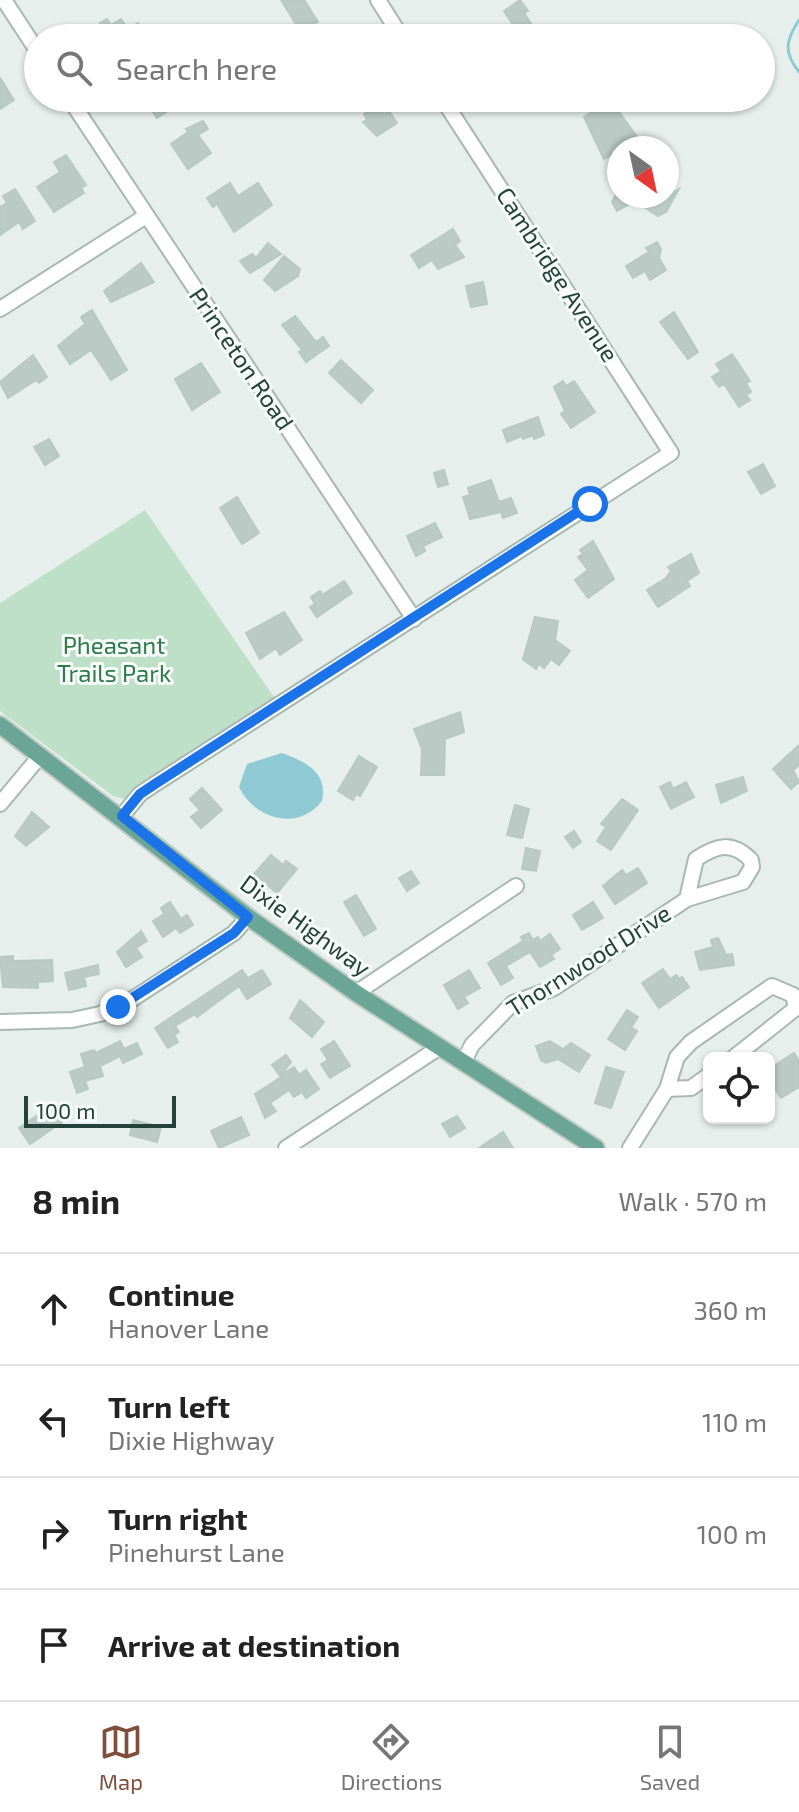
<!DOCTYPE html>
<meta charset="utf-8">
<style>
body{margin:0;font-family:"Exo 2",sans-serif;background:#f2f2f2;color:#222}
.controls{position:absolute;right:24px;bottom:24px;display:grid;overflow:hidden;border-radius:12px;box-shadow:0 2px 6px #0004}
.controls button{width:72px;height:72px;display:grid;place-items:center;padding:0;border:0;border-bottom:2px solid #e0e0e0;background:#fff;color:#222;font:40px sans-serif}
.compass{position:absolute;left:607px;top:136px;width:72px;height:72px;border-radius:50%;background:#fff;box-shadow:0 2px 6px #0004;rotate:147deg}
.scale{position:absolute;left:24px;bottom:20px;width:152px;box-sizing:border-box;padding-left:8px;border:4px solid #24423a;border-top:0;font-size:22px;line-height:28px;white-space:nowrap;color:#24423a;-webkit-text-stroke:6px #f7fbf9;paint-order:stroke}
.stop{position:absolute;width:24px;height:24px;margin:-18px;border:6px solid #1a73e8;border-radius:50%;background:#fff}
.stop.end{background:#1a73e8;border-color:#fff;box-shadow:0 2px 8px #0008}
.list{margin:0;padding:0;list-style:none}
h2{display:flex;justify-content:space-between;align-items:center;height:104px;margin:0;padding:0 32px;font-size:34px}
h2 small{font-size:26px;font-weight:400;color:#767676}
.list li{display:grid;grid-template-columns:52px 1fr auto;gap:24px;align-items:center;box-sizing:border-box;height:112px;padding:0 32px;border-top:2px solid #e0e0e0}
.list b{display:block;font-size:30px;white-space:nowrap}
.list p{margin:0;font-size:26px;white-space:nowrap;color:#767676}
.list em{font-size:26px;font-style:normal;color:#767676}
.icon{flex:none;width:44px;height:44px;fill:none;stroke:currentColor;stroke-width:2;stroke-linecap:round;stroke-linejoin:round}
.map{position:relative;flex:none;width:799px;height:1148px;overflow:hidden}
.search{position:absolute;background:#fff;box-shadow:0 2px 6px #0004;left:24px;right:24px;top:24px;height:88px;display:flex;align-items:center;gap:20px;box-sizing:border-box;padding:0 28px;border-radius:44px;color:#767676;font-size:30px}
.sheet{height:552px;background:#fff}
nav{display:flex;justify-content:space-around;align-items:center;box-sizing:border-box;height:112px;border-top:2px solid #e0e0e0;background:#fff;font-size:22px;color:#767676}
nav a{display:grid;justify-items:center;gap:4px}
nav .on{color:#804e3d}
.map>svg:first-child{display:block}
.green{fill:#bfe0c8}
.water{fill:#8ec9d4}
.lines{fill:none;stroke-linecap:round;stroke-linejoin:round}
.stream{stroke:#8ec9d4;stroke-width:3}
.building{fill:#bbcac4;stroke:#b8c9c2;stroke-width:2}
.minor-casing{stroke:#a8b8b2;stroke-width:18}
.major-casing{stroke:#c2cac8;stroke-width:20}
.minor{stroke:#fff;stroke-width:14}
.major{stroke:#6aa596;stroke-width:16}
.route{stroke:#1a73e8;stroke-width:10}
.labels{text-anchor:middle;stroke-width:6;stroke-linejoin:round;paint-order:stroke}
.street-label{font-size:24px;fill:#24423a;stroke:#f7fbf9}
.park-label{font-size:24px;fill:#2d7a4b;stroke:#f7fbf9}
</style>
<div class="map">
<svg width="799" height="1148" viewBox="0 0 799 1148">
<rect width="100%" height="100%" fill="#e6efeb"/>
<polygon class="green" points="145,510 276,700 124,799 113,796 0,711 0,603"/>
<path class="water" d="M 282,753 C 306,762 328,772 322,801 C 298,832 254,819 239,787 L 247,764 Z"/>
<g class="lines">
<path class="stream" d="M 799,20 C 786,40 783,52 799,72"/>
</g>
<g class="building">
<polygon points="281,0 304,0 318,22 301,32"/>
<polygon points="520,0 528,11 524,13 541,38 522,38 504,11"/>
<polygon points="107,19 111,25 121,19 129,30 138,23 148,38 109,38 100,23"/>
<polygon points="0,78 14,100 0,109"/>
<polygon points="144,98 187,98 157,118"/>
<polygon points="610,100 638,138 604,159 584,117"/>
<polygon points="378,105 384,114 389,111 397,123 377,136 363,122 367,120 364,114"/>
<polygon points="203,121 208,129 198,135 211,153 188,169 171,144 188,132 186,129"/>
<polygon points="66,155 86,185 81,188 84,193 54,212 37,187 60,172 54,162"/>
<polygon points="230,183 238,196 258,183 272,205 234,232 217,204 213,207 207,198"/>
<polygon points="15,189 35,221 23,229 19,222 0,235 0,207 7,203 3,196"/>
<polygon points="679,189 666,212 658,216 635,201 617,211 612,202 615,196 667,196"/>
<polygon points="453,229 460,241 455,245 464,257 438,269 432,260 419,268 411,255"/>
<polygon points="657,242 661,249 659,258 666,270 650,280 645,271 633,278 626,266 649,252 646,248"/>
<polygon points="268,243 281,254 250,273 240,261 252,254 256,258"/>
<polygon points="284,256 300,269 298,276 275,291 264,280"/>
<polygon points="141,263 154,282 111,302 104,291"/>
<polygon points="483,282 487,304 471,307 466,286"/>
<polygon points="92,310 127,370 111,380 91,350 70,364 58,346 85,324 81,317"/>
<polygon points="674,312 698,352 688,359 660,322"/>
<polygon points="295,316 316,342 323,337 329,346 306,362 299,352 302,350 282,325"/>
<polygon points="732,354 750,381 746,383 751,392 746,395 750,400 739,407 724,384 719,387 712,377 721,371 716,364"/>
<polygon points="33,355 47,377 39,383 36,380 8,398 0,382"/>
<polygon points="341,360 373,390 361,403 329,373"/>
<polygon points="201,363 220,392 192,410 175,379"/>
<polygon points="563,381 566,386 574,381 595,412 571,428 561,414 565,411 554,387"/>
<polygon points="538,417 544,435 534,439 533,435 523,439 522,436 507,442 503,430"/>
<polygon points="49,439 59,456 45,465 34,447"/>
<polygon points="763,464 775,486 761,494 748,472"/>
<polygon points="444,470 448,484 438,487 434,473"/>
<polygon points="491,480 499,502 511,498 517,513 503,518 501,512 470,519 463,497 470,495 468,488"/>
<polygon points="237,497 259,533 242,544 220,508"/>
<polygon points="435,523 442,537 423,546 425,551 416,556 407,536"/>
<polygon points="593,541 614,579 588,598 575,580 588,570 578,557 583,554 580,550"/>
<polygon points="691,554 699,573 687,581 690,586 658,607 647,590 666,578 671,571 668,567"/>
<polygon points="344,581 352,593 317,617 310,607 315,604 311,597 320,591 322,595"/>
<polygon points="284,612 302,640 280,655 276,648 260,659 246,633"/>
<polygon points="535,617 558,621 555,640 570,651 559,665 551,659 544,668 539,664 536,669 523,659"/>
<polygon points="460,712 464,732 445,739 444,775 421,775 422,749 414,729"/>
<polygon points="799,745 799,765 793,770 799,782 791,789 773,769"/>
<polygon points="359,756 377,767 360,796 356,794 353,800 338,791"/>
<polygon points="743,777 747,791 721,803 716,785"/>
<polygon points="670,782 673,789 686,782 694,797 671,809 660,787"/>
<polygon points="202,788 222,810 201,828 191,817 200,810 190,799"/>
<polygon points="622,799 638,810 611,850 597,841 606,827 601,824"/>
<polygon points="515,805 529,809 522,838 507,835"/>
<polygon points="32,812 49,827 26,846 15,836"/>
<polygon points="574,831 581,842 573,848 565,837"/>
<polygon points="526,848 540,851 536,871 522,869"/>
<polygon points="271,855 283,865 286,861 297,869 277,893 254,874"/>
<polygon points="638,868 647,883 615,904 603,886 622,870 626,875"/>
<polygon points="411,871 419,883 407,891 399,878"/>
<polygon points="356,895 376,929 364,936 344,902"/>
<polygon points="170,902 181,919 187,915 193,925 180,933 176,928 163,937 153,921 164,914 161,908"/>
<polygon points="593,902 603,918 582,930 573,915"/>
<polygon points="141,931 147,941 136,948 142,957 126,967 117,952"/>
<polygon points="529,933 533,940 538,937 540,941 550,934 560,949 551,955 554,959 540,967 530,952 506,966 513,978 501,985 488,963 523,941 521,937"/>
<polygon points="718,938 726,955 732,954 734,965 700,970 695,952 713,947 711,940"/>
<polygon points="13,956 13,961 52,960 53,981 38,982 38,988 3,987 0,957"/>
<polygon points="98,965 99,974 84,977 86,986 69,990 65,973"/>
<polygon points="663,969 670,979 676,975 679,979 682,977 689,987 659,1008 642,983"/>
<polygon points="242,970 248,978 262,970 271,984 247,999 239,986 197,1017 195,1014 175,1026 179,1032 174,1035 178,1042 168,1048 155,1028"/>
<polygon points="469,970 480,988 464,997 468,1003 458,1009 444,985"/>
<polygon points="300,1000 324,1022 312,1037 290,1018"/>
<polygon points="627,1010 638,1017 631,1027 637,1031 625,1050 608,1039"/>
<polygon points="120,1041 124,1049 137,1043 142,1054 123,1063 120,1056 100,1066 103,1076 85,1081 88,1089 77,1093 70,1072 85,1067 81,1054 94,1050 96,1053"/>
<polygon points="334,1041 350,1066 330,1078 321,1064 328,1060 321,1049"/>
<polygon points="550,1041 563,1049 571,1043 590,1055 579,1072 558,1059 546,1063 541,1060 536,1046"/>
<polygon points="794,1053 799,1061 799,1087 781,1098 769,1079 769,1069"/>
<polygon points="286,1055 291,1062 281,1075 294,1067 299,1075 306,1070 319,1089 306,1098 302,1092 294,1097 289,1090 270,1103 276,1111 265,1118 255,1094 281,1077 272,1065"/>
<polygon points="606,1067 624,1072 611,1108 595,1103"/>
<polygon points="54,1104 65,1120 30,1144 19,1128"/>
<polygon points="457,1116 465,1128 450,1137 442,1124"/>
<polygon points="241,1117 249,1135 219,1148 211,1131"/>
<polygon points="133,1120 161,1127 157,1142 130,1135"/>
<polygon points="503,1132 513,1148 479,1148"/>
</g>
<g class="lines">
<g class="minor-casing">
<g id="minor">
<polyline points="4,0 38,52"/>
<polyline points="378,0 402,38"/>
<polyline points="69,98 414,619"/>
<polyline points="0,309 146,216"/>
<polyline points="0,804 40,756"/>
<polyline points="122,816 140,794 155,784 671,453 442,98"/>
<polyline points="356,993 516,886"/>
<polyline points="0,1022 72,1020 100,1014 131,1000 234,933 248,917"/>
<path d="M 463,1063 L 472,1045 L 513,1003 L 554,988 L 687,899 L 743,882 L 752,867 L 751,860 C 732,841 717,845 696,859 L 687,899"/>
<polyline points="709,1075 691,1088 667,1089 677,1057 691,1042 772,986 793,995 796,1008 733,1058"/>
<polyline points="286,1148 440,1047"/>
<polyline points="630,1148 667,1089"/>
</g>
</g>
<g class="major-casing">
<polyline id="major" points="0,725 248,917 356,993 596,1148"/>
</g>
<use href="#minor" class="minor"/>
<use href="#major" class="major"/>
</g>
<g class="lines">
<polyline class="route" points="118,1007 234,933 248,917 122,816 140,794 155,784 590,504"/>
</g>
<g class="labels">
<g class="street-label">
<text transform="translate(557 275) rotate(57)" y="8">Cambridge Avenue</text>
<text transform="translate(241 359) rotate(56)" y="8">Princeton Road</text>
<text transform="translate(305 926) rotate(36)" y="8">Dixie Highway</text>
<text transform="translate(589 961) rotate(-32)" y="8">Thornwood Drive</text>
</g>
<g class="park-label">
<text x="114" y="654">Pheasant<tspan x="114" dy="28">Trails Park</tspan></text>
</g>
</g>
</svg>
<div class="controls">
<button><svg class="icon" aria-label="locate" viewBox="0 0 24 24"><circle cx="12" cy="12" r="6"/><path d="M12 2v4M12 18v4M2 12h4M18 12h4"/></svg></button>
</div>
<svg class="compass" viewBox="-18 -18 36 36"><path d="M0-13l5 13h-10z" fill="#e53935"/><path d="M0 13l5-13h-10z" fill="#767676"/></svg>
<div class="scale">100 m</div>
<div class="stop" style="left:590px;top:504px"></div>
<div class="stop end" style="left:118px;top:1007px"></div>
<div class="search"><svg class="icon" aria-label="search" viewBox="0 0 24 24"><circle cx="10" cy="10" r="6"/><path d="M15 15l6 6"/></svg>Search here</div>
</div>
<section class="sheet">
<h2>8 min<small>Walk · 570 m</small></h2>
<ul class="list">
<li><svg class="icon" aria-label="ahead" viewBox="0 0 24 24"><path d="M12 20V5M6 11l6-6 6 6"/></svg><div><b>Continue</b><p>Hanover Lane</p></div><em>360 m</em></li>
<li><svg class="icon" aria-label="left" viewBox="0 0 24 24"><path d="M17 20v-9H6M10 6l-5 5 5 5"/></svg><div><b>Turn left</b><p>Dixie Highway</p></div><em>110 m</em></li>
<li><svg class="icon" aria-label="right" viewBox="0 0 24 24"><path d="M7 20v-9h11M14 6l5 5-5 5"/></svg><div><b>Turn right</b><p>Pinehurst Lane</p></div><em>100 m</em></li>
<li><svg class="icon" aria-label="arrive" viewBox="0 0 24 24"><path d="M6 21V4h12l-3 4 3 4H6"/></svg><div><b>Arrive at destination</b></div></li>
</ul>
</section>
<nav>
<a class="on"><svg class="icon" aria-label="map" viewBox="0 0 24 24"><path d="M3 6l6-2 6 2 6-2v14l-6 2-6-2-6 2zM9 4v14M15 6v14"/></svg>Map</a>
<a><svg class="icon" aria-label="directions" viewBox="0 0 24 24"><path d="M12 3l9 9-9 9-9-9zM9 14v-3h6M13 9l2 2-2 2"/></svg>Directions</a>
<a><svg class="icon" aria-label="saved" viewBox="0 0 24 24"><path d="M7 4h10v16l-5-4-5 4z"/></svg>Saved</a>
</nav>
